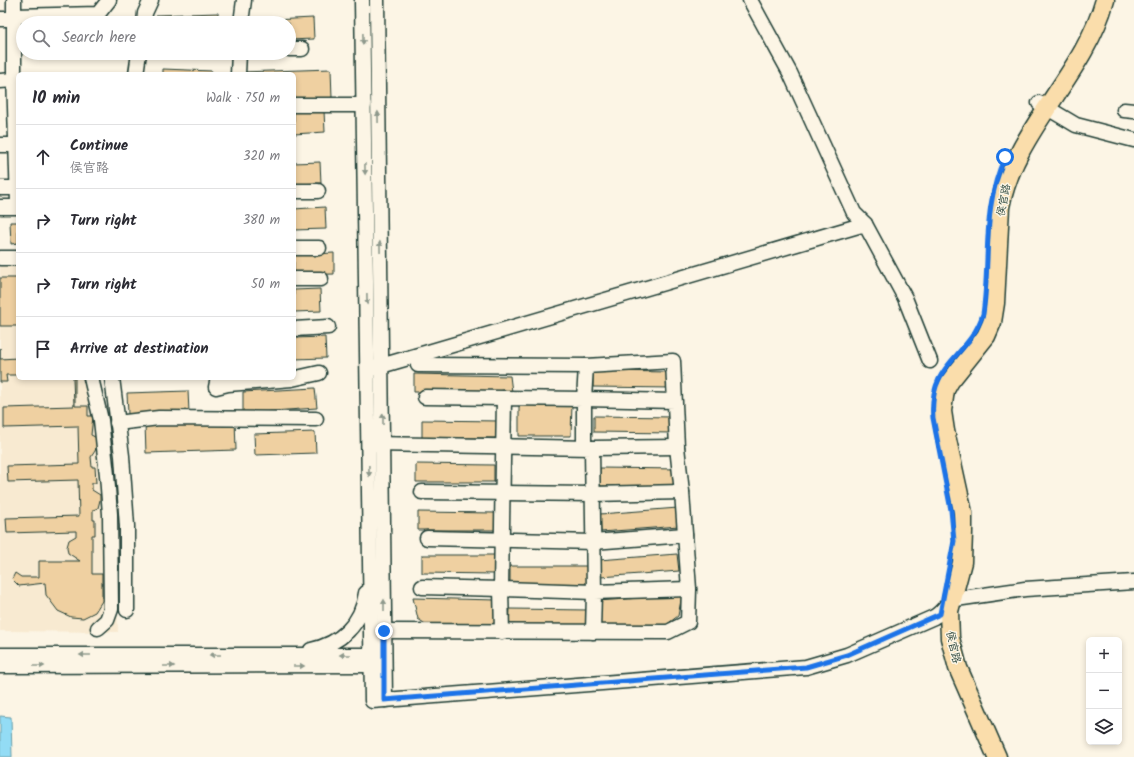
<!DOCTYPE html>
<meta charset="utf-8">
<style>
body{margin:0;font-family:Kalam,"LXGW WenKai TC",sans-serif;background:#f2f2f3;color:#2b2b33}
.controls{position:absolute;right:12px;bottom:12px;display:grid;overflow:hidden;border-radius:6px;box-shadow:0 2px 6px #0003}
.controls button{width:36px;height:36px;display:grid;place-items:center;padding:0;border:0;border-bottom:1px solid #e1e1e2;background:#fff;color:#2b2b33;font:20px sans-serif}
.stop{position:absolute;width:12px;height:12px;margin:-9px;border:3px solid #1a73e8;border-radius:50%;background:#fff}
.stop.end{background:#1a73e8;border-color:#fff;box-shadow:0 1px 4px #0008}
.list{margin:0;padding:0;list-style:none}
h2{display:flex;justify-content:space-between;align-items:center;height:52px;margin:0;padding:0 16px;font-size:17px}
h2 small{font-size:13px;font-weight:400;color:#7c7c81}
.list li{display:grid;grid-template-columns:26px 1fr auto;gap:12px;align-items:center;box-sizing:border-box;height:64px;padding:0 16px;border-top:1px solid #e1e1e2}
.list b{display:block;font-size:15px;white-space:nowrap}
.list p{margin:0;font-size:13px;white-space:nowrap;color:#7c7c81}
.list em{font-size:13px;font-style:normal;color:#7c7c81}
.icon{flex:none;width:22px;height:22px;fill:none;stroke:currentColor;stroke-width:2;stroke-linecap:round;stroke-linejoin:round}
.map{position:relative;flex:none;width:1134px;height:757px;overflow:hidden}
.search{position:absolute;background:#fff;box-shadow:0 2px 6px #0003;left:16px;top:16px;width:280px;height:44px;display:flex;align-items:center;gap:10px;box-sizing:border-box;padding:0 14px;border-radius:22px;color:#7c7c81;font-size:15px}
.panel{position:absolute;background:#fff;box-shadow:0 2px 6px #0003;left:16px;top:72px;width:280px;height:308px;border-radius:6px}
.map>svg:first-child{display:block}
.built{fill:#f8ead1}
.water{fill:#93dcf5;stroke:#659ca8}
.building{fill:#efd0a1;stroke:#1f3d34}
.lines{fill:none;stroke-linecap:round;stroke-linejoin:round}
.minor-casing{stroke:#1f3d34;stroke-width:17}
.major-casing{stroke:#1f3d34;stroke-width:21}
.minor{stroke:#fcf5e5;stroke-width:14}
.major{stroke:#faddab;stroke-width:18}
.oneway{fill:#8e998c}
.route{stroke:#1a73e8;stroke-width:5}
.labels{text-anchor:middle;stroke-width:3;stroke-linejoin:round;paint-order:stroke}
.street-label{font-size:11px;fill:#1f3d34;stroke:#fcf5e5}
</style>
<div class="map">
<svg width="1134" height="757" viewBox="0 0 1134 757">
<rect width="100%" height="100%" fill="#fcf5e5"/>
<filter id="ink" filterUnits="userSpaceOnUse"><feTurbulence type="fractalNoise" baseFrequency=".025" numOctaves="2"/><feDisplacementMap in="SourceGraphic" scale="8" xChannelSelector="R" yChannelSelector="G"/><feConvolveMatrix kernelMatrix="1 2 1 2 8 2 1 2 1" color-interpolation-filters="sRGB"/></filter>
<g filter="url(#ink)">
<polygon class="built" points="18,265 18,378 94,378 114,475 118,632 0,631 0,266"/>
<polygon class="water" points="0,716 11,717 12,757 0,757"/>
<g class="building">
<polygon points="218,13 218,23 157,23 157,15"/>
<polygon points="105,18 105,23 23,23 23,51 16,51 15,22"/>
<polygon points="313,18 314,39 289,40 289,23 253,23 253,21"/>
<polygon points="163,69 212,71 211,74 163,74"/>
<polygon points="331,69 332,98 294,100 294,74 241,74 241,72"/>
<polygon points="324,111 325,132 294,134 294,112"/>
<polygon points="320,162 321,183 294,184 294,163"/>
<polygon points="325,207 326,229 294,230 294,209"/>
<polygon points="10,222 18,222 18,243 11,244"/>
<polygon points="334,253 334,274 294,275 294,255"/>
<rect x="0" y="278" width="18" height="48"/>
<polygon points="320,289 321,311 294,312 294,290"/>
<polygon points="325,337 326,358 294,359 294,338"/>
<polygon points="0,348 0,359 18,358 18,375 6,375 7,382 0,382"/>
<polygon points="593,371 673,372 673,388 593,387"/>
<polygon points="414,374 510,376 512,392 414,392"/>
<polygon points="73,378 75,378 75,406 88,406 88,416 93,416 91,435 95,437 98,442 95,451 91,457 92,467 95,467 96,483 92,483 92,490 100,495 100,500 98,508 93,510 93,520 95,520 95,535 92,535 92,574 102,574 102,601 95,612 83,618 71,617 58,611 46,595 45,583 19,586 12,579 15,573 21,577 39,577 39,561 80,561 68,553 67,547 69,540 76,536 76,531 7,533 6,518 79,516 78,480 8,482 7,466 79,464 78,426 4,428 4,408 74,406"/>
<polygon points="315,388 317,408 243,413 243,392"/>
<polygon points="188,391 189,412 128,414 127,393"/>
<polygon points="519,403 572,404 571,436 519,436"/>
<polygon points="594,416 674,417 674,433 594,432"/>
<polygon points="235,420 236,450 146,453 145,424"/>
<polygon points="422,420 500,421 500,438 422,438"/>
<polygon points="315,432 316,453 255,455 254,434"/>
<polygon points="416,464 494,465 494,482 416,482"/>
<polygon points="600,468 679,469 679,486 600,486"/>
<polygon points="678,508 679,526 601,532 600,514"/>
<polygon points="418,512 496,513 496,530 418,530"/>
<polygon points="677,554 679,571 601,577 599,560"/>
<polygon points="422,555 495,555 495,574 422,573"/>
<polygon points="510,566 588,566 588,584 510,583"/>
<polygon points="682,595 678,616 666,625 600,630 598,601"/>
<polygon points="413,598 497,600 496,628 430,627 418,619"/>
<polygon points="510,609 588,610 588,627 509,627"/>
</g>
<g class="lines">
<g class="minor-casing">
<g id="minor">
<polyline points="14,0 14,75 18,203"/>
<path d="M 362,0 L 372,701 L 806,667 L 847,655 L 934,617 C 943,612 946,603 956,599 L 1025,589 L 1134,582"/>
<polyline points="377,0 385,700"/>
<polyline points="750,0 790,73 854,213 865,224 905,298 930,361"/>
<polyline points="14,16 98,14 109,0"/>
<polyline points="0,19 14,19"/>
<polyline points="144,23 145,13 151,0"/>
<polyline points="241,23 244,0"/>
<polyline points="289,49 302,49"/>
<polyline points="136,74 139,53"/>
<polyline points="238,74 239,53"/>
<polyline points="0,81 14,80"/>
<polyline points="1039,103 1076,125 1134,140"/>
<polyline points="294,105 364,105"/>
<polyline points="1124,110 1134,111"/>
<polyline points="0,145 16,145"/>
<polyline points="0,188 18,188"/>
<polyline points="294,191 318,191"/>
<polyline points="0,207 18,207"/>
<polyline points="294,248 319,248"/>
<polyline points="0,258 18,258"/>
<polyline points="294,279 321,279"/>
<polyline points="294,329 328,327"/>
<polyline points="418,365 586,366"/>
<polyline points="374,368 865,224"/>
<polyline points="91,378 101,420 107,475 110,514 111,609 107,620 98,628"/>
<polyline points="112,378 122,456 127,526 127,610"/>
<polyline points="218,378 216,387 228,384 292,379 319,373"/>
<polyline points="425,397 504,398"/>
<polyline points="117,423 159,418 316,419"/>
<polyline points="373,444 592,448 594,592 501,589 502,632"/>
<polyline points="592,448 677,447"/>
<polyline points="422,492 593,494 682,492"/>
<polyline points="427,538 593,542 685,535"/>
<polyline points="422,587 501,589 504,398 584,399 584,447"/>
<polyline points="384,631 668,632 688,622 689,589 682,492 677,447 673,361 586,366 584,399 675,401"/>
<polyline points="593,632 594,592 689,589"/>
<path d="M 311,650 C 340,644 362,624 366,593"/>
<polyline points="0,655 380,655"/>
<polyline points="0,666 382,665"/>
</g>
</g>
<g class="major-casing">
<path id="major" d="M 997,757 L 958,668 L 950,638 L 949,611 L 962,562 L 963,532 L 963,513 L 945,431 L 942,411 L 945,390 L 950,381 L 986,336 L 992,322 L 995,303 L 1000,207 C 1015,129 1084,76 1105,0"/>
</g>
<use href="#minor" class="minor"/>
<use href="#major" class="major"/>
</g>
<defs><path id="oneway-solid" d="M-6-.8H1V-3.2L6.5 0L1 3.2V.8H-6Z"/></defs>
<g class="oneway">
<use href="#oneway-solid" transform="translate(363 39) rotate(89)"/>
<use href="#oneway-solid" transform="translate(378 117) rotate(-91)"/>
<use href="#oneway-solid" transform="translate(365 169) rotate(89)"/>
<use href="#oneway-solid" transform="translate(380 247) rotate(-91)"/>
<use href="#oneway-solid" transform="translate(367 299) rotate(89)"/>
<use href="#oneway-solid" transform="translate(383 419) rotate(-90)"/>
<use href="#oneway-solid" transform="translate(369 471) rotate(89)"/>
<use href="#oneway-solid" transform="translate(384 605) rotate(-90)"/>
<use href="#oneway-solid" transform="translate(85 655) rotate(180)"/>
<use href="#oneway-solid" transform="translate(215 655) rotate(180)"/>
<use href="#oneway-solid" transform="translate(345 655) rotate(-180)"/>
<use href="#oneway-solid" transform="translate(39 666)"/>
<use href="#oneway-solid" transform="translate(169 666)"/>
<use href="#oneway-solid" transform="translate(299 666)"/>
</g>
</g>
<g class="lines" filter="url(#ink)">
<path class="route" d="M 384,631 L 384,700 L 806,667 L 847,655 L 940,614 L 954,541 L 951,510 L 933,418 C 928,362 969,358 983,314 C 991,260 981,209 1005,157"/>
</g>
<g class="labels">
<g class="street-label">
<text transform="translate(1003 200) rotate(-79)" y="4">侯官路</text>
<text transform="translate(954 647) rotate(77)" y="4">侯官路</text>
</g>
</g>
</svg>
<div class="controls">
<button>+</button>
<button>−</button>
<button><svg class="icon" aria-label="layers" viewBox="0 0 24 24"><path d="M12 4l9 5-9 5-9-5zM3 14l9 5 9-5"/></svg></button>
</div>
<div class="stop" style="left:1005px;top:157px"></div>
<div class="stop end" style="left:384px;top:631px"></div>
<div class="search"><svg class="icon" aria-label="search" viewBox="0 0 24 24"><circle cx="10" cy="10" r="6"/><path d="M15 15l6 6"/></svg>Search here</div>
<section class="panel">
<h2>10 min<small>Walk · 750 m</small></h2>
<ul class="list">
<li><svg class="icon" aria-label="ahead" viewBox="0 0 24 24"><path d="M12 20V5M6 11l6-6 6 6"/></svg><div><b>Continue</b><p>侯官路</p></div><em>320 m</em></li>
<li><svg class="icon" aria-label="right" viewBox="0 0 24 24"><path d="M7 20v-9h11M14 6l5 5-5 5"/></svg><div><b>Turn right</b></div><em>380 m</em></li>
<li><svg class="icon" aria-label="right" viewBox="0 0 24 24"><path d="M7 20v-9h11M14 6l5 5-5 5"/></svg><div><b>Turn right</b></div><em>50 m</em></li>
<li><svg class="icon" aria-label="arrive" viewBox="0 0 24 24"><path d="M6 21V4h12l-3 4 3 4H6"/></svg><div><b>Arrive at destination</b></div></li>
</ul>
</section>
</div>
